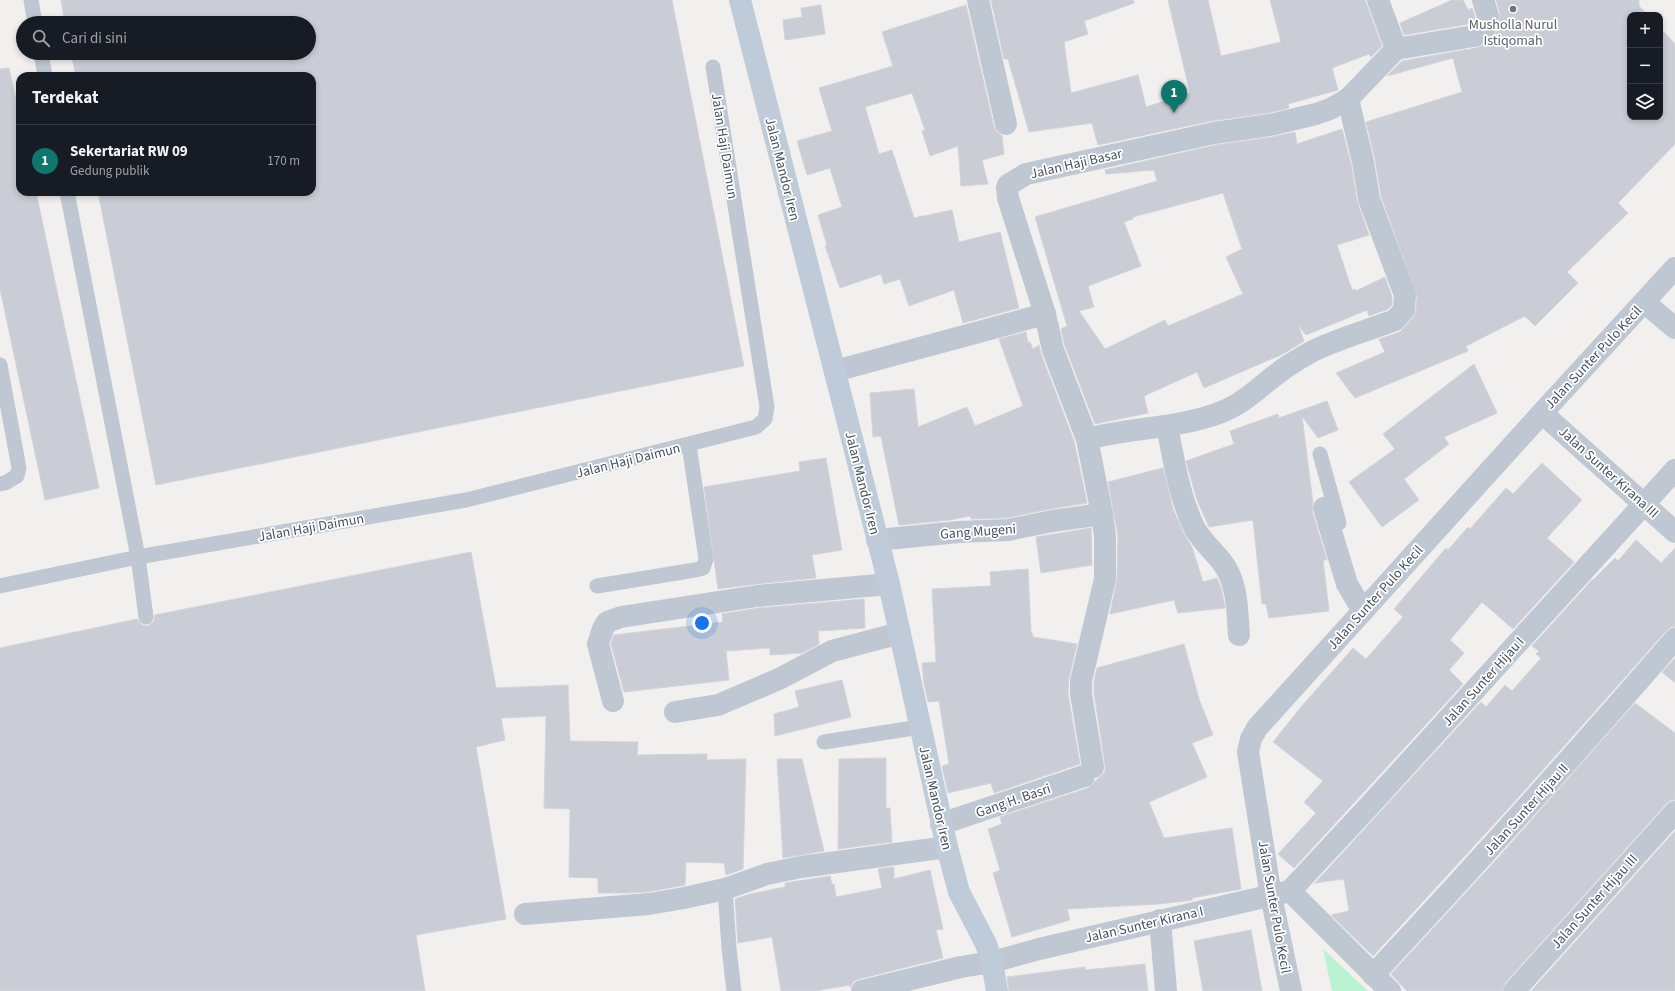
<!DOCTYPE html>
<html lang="id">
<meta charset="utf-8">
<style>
body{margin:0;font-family:"Source Sans 3",sans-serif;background:#242831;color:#f1f3f6}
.controls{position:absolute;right:12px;top:12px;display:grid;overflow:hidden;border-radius:8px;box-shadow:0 2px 6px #0003}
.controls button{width:36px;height:36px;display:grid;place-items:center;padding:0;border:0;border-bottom:1px solid #363941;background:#171b24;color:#f1f3f6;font:20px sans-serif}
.you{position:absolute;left:702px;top:623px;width:14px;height:14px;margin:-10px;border:3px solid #fff;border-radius:50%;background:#1a73e8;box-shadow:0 0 0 6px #1a73e833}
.badge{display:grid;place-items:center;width:26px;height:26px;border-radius:50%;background:#0f766e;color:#fff;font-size:13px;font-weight:700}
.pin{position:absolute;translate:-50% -33px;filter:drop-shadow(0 1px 2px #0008)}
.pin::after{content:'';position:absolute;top:21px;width:14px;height:12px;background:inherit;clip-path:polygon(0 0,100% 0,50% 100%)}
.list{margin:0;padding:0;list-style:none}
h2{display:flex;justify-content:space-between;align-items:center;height:52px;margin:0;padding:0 16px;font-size:17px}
h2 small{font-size:13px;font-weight:400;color:#9ea1a6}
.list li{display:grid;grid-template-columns:26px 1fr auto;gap:12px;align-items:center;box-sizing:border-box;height:72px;padding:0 16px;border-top:1px solid #363941}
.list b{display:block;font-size:15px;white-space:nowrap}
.list p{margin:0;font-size:13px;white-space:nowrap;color:#9ea1a6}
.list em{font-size:13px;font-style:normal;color:#9ea1a6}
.icon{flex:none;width:22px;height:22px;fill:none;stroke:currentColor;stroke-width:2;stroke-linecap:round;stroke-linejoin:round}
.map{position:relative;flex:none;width:1675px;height:991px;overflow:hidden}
.search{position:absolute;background:#171b24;box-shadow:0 2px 6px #0003;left:16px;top:16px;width:300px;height:44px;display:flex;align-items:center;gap:10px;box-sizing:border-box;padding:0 14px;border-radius:22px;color:#9ea1a6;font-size:15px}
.panel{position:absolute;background:#171b24;box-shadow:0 2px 6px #0003;left:16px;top:72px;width:300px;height:124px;border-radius:12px}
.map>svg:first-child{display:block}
.green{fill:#bbf2d3}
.building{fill:#cacdd5;stroke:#d2d4db;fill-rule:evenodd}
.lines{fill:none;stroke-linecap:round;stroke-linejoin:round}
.lane{stroke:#bfc8d2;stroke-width:15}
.street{stroke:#bfc8d2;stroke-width:22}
.secondary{stroke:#c0cbd9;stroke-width:22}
.worship-dot{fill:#6b7280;stroke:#fff;stroke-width:1.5}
.labels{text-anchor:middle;stroke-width:3.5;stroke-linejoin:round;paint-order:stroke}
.worship-label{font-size:14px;fill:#5b616d;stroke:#fff}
.street-label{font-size:14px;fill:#46515e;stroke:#fff}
</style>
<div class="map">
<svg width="1675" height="991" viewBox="0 0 1675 991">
<rect width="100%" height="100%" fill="#f2efef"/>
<polygon class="green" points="1323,949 1368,991 1332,991"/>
<g class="building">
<polygon points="61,0 672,0 744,366 156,485 98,192 312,192 312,76 76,76 71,53 309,53 309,23 65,23"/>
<polygon points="991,0 1133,0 1134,3 1084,21 1088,34 1064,42 1071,93 1138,75 1146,107 1190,93 1168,0 1208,0 1221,56 1281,42 1270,0 1365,0 1382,46 1371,57 1369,54 1332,68 1338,90 1288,104 1289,108 1268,113 1211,121 1098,145 1092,123 1029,132 1008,59 1004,59"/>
<polygon points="1452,0 1463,0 1468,10 1472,8 1475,16 1474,21 1469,24 1404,35 1400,23"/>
<polygon points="1496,0 1639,0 1639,6 1648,15 1630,15 1630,117 1660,117 1660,28 1675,44 1675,144 1618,203 1628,213 1567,272 1578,283 1535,326 1525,316 1466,346 1468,351 1355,398 1336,373 1385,352 1379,339 1400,332 1413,318 1416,311 1417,296 1381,196 1375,159 1366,122 1462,92 1453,58 1387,76 1402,61 1476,48 1481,46 1492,38 1497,31 1500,13"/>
<polygon points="821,5 825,34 785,40 783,20 802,17 801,8"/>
<polygon points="966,5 994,127 997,132 1002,136 1004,154 982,160 988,184 961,186 958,146 930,156 922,131 925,130 912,93 865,107 879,154 892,150 914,218 952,210 959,242 1000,232 1019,308 963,323 954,290 909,306 900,279 884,284 881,274 840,288 825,246 827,245 818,215 842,207 830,168 807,175 797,141 832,131 819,88 893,66 882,32"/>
<polygon points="9,68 20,118 20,192 36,192 99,488 45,500 0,289 0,69"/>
<path d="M 1342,129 L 1351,164 L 1357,201 L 1369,235 L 1337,245 L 1352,290 L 1355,289 L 1356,291 L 1385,277 L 1392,297 L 1392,305 L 1388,309 L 1369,316 L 1367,310 L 1306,335 L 1298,325 L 1304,341 L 1283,354 L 1204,388 L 1197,372 L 1144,396 L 1148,413 L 1095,424 L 1065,346 L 1061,329 L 1067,326 L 1035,217 L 1157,181 L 1154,170 L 1106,174 L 1105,170 L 1216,145 L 1272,137 L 1295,132 L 1297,144 ZM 1223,193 L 1242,249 L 1226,257 L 1243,294 L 1168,326 L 1165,320 L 1105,349 L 1079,311 L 1094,307 L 1088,286 L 1141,266 L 1124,222 L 1133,219 L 1133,217 Z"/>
<polygon points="1026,332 1028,343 1030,342 1033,349 1039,345 1041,354 1074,441 1087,503 1050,509 1006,518 971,519 970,516 950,520 899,525 881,436 873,437 870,393 914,389 918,427 967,407 975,426 1023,406 999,339"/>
<polygon points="1474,364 1497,413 1444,437 1449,444 1404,479 1419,500 1382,527 1349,482 1395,449 1383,434"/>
<polygon points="1327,401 1338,430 1318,438 1302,416 1313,503 1312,511 1327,560 1323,560 1329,611 1269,618 1266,604 1262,604 1253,520 1209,527 1197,500 1186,461 1234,444 1230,431 1278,414 1279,418"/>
<polygon points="826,458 842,550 812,555 816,578 756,584 718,589 704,487 800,471 799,462"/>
<polygon points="1542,463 1582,500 1547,538 1574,562 1513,629 1482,602 1450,640 1464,653 1449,670 1463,684 1294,868 1278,854 1316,813 1304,802 1323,781 1273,742 1301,707 1353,648 1366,659 1403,617 1394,609 1446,548 1448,550 1468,527 1470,529 1506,488 1513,494"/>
<polygon points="1163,468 1173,509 1184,534 1192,547 1203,582 1217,578 1222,591 1225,608 1178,613 1174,600 1110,614 1117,579 1118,536 1108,482"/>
<polygon points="1091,528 1092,565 1041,573 1036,537"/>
<polygon points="1636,540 1661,563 1675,548 1675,627 1671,627 1666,631 1516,800 1373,956 1331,915 1349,911 1344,879 1315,883 1481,702 1486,707 1505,685 1512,691 1541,658 1536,654 1539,651 1532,646 1592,580 1593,580 1615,558 1618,561"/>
<polygon points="471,552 496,688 568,685 570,741 638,742 637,755 707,754 707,760 746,759 743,869 726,875 724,863 686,862 685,885 647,892 627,893 598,893 598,878 569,877 570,809 544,808 546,716 501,718 505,740 476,747 506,919 416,935 425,991 0,991 0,648 137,619 142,625 148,626 154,621 155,615"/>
<polygon points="1028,569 1031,633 1032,633 1033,637 1077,644 1069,678 1068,694 1080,764 994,793 991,783 948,793 942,766 949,764 939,701 928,702 924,683 922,663 936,662 932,589 991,586 990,572"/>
<polygon points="864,599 865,628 818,631 819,644 802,653 770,655 770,648 726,651 729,680 624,692 611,644 614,635 723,622 722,614 759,608"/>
<polygon points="1184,644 1199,699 1213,735 1192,743 1207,777 1149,802 1164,838 1232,828 1241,889 1192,898 1193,900 1159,904 1067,909 1070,920 1012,937 993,873 1000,870 988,829 1002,824 1000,817 1088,788 1105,772 1105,765 1094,693 1094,682 1097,668"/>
<polygon points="1675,658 1675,683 1662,672"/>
<polygon points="842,680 851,717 775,736 774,714 799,707 795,691"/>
<polygon points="1635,703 1675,733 1675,800 1671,800 1666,804 1505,983 1502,991 1407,991 1391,974 1497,859"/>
<polygon points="886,758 886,808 890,808 892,842 838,849 839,759"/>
<polygon points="777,759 802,759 824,851 783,858"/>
<polygon points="1675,831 1675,991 1531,991"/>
<polygon points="894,867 894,879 930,870 943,929 936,930 943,958 859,979 853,982 850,988 850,985 815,991 781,991 772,937 738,943 735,899 750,894 785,887 785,883 830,876 832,884 834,884 836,897 882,888 878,869"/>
<polygon points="1251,930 1262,991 1203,991 1194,941"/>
<polygon points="1145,964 1148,991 1009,991 1007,977 1085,967 1085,970"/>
</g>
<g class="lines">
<g class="lane">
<polyline points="31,0 35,23"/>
<polyline points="41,53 45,76"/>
<polyline points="67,192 138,557 146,617"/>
<polyline points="0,365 19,468 17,476 5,483 0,484"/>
<polyline points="1320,454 1339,523"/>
<polyline points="0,586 138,557 466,500 756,427 765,419 767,407 713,67"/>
<polyline points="597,586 695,570 703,568 706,559 689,445"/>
<polyline points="824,742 920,727"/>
<polyline points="725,889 729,948 734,991"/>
</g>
<g class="street">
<polyline points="978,0 1006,124"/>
<polyline points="1396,49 1474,36 1485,28 1488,16 1483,0"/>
<polyline points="1644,302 1675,328"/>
<polyline points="1045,314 1053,350 1087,439 1102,514 1105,536 1105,579 1081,681 1081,694 1093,767"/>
<polyline points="835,371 1045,314 1008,198 1007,188 1008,185 1026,174 1214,133 1270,125 1316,114 1330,109 1348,99 1396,49 1378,0"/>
<polyline points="1542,413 1675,532"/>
<path d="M 1167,426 C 1174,461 1179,497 1195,529 C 1202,541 1213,551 1222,562 C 1238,583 1237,610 1239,635"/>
<path d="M 1087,439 C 1132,427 1180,429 1224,411 C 1250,400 1268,378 1291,364 C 1299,359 1307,354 1315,350 C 1340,338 1369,330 1395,320 L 1404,310 L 1405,295 L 1369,199 L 1363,162 L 1348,99"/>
<polyline points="1324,508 1347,584 1363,611"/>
<polyline points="877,540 959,532 1008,530 1052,521 1102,514"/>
<polyline points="613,701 598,644 603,629 607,622 621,617 757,596 889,584"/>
<polyline points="675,712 718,705 779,679 832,651 900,633"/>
<polyline points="941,824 1084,776"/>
<polyline points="1290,891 1370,805 1675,470"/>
<polyline points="525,914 649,904 684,898 725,889 767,874 801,867 947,847"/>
<polyline points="1160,920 1166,991"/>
<path d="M 1373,975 C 1476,865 1576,753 1675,639"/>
<polyline points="862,991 961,967 992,962 1039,949 1290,891 1390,991"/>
<polyline points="1291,991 1271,896 1248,752 1251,739 1257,728 1542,413 1675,268"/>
<polyline points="1514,991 1675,812"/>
</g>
<polyline class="secondary" points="740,0 889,584 947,847 959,892 986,944 992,962 997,991"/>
</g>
<circle class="worship-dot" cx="1513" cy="9" r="4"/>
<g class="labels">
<g class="worship-label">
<text x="1513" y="29">Musholla Nurul<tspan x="1513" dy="16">Istiqomah</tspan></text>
</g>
<g class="street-label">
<text transform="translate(725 146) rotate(81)" y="5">Jalan Haji Daimun</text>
<text transform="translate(1076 163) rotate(-13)" y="5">Jalan Haji Basar</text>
<text transform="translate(783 169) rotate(76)" y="5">Jalan Mandor Iren</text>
<text transform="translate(1593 357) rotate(-47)" y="5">Jalan Sunter Pulo Kecil</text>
<text transform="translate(628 460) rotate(-14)" y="5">Jalan Haji Daimun</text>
<text transform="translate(1609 472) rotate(42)" y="5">Jalan Sunter Kirana III</text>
<text transform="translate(863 483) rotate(76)" y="5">Jalan Mandor Iren</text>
<text transform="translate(311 527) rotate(-10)" y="5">Jalan Haji Daimun</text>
<text transform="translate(978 531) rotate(-4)" y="5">Gang Mugeni</text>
<text transform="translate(1375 597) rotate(-48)" y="5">Jalan Sunter Pulo Kecil</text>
<text transform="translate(1483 681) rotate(-48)" y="5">Jalan Sunter Hijau I</text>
<text transform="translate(936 798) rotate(77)" y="5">Jalan Mandor Iren</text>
<text transform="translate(1013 800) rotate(-19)" y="5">Gang H. Basri</text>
<text transform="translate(1526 809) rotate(-48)" y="5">Jalan Sunter Hijau II</text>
<text transform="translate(1594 901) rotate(-48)" y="5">Jalan Sunter Hijau III</text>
<text transform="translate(1275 907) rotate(80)" y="5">Jalan Sunter Pulo Kecil</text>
<text transform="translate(1144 924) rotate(-13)" y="5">Jalan Sunter Kirana I</text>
</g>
</g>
</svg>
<div class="controls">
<button>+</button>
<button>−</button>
<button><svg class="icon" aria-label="layers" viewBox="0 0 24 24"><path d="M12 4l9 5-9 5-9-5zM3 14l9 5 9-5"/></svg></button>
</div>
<div class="you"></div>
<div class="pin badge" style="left:1174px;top:113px">1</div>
<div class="search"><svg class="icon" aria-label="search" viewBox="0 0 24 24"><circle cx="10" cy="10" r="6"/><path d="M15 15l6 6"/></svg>Cari di sini</div>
<section class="panel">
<h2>Terdekat<small></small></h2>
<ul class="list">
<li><span class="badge">1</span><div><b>Sekertariat RW 09</b><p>Gedung publik</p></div><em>170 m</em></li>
</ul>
</section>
</div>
